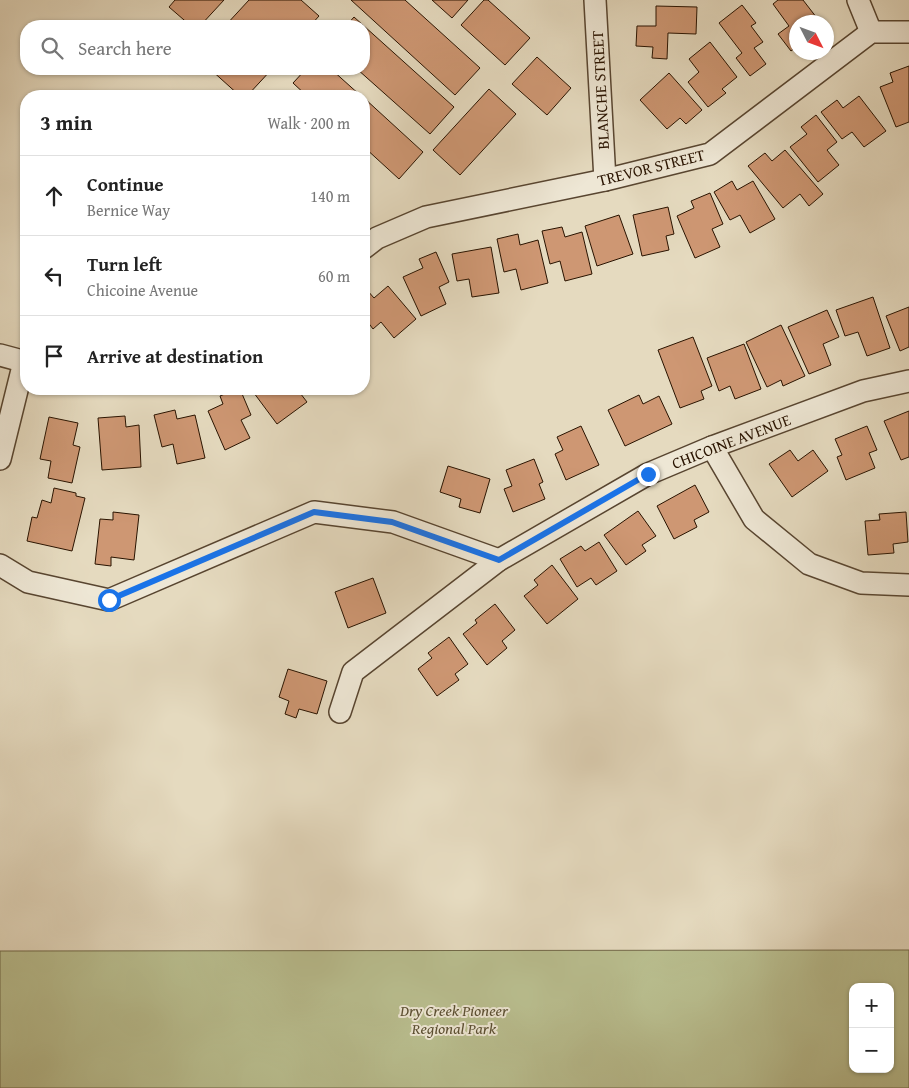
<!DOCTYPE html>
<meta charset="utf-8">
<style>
body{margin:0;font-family:"Gentium Book Plus",serif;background:#f6f6f6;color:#222}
.controls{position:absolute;right:15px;bottom:15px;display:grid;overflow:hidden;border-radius:10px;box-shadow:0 1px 4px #0004}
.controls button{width:45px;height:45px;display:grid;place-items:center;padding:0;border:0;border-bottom:1px solid #e0e0e0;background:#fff;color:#222;font:25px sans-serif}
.compass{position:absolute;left:789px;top:15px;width:45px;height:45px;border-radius:50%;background:#fff;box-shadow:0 1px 4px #0004;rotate:132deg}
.stop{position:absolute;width:15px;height:15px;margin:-11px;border:4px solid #1a73e8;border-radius:50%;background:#fff}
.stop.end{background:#1a73e8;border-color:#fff;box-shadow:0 1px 5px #0008}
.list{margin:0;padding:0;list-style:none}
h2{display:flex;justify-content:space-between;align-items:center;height:65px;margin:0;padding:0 20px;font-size:21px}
h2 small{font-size:16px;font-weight:400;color:#767676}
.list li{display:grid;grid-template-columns:32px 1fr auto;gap:15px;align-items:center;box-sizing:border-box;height:80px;padding:0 20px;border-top:1px solid #e0e0e0}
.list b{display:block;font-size:19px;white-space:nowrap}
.list p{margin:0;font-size:16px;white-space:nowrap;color:#767676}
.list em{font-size:16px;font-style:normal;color:#767676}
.icon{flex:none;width:28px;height:28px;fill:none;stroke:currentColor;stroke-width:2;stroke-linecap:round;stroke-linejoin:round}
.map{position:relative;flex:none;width:909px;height:1088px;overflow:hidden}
.search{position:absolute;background:#fff;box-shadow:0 1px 4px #0004;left:20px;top:20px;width:350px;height:55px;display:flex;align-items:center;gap:12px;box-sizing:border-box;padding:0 18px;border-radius:20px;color:#767676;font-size:19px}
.panel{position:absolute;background:#fff;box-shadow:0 1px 4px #0004;left:20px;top:90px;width:350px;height:305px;border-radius:20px}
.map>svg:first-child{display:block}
.green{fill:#b9be8f;stroke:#716848;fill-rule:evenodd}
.building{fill:#ce9773;stroke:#291300}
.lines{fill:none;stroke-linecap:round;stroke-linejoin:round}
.minor-casing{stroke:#584530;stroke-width:24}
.minor{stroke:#eee7d5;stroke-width:21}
.route{stroke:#1a73e8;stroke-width:6}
.labels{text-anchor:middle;stroke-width:4;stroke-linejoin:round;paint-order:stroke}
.street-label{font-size:16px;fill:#291300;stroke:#eee7d5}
.park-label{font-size:16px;font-style:italic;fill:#5b4f32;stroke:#eee7d5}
</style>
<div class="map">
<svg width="909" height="1088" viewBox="0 0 909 1088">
<rect width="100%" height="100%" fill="#e5dabf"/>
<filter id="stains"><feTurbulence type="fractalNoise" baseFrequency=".004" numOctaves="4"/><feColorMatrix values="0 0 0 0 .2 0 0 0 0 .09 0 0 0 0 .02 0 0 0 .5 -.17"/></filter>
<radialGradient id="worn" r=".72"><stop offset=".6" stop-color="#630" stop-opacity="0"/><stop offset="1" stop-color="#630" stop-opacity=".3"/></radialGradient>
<path class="green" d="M 909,950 L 909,1088 L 0,1088 L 0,951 ZM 853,987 L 890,987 L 890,1069 L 853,1069 Z"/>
<g class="building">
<polygon points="175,0 224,0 200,26 191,26 169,7"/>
<polygon points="249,0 301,0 319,16 310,26 225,26"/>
<polygon points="351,0 405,0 480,68 455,95"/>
<polygon points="432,0 468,0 452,18"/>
<polygon points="484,0 488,0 530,38 505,65 461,25"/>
<polygon points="778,0 803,0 820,22 796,22 796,47 791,51 778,34 789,26 773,4"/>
<polygon points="742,5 756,23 751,26 763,42 754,48 766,64 750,76 736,58 742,53 719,23"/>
<polygon points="656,6 697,7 696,34 668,33 667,59 652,58 653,47 636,46 637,26 656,26"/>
<polygon points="354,17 454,107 430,134 357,69 364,69 364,26 346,26"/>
<polygon points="710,42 737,77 722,89 726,93 708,107 688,82 699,72 689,59"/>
<polygon points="537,57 571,88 547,115 512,84"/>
<polygon points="909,66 909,122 896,127 880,87 893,82 890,73"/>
<polygon points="210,69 272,69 247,96 240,96"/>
<polygon points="306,69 331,69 361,96 307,96 293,83"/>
<polygon points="669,73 702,110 686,124 680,118 667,129 640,100"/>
<polygon points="489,89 516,114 460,175 433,150"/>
<polygon points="859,96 886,131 864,147 852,132 842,139 821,112 837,100 843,108"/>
<polygon points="364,98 423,152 399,179 364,147"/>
<polygon points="816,115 837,142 827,150 839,165 818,182 790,147 807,134 801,127"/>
<polygon points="785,150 823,194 809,206 800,194 783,208 748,166 765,153 772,161"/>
<polygon points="732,181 737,190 753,181 775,219 750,233 740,215 730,220 714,192"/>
<polygon points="710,193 723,224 712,229 720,247 695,258 677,216 694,208 691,201"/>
<polygon points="668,207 674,234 666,236 669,250 642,256 633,215"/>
<polygon points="619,215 633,254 597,266 585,226"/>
<polygon points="562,227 565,237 582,232 592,274 565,281 560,261 550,264 542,231"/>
<polygon points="518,234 520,245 538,240 548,283 521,290 516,269 504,272 497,239"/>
<polygon points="491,247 499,293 472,297 469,279 457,281 452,254"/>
<polygon points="436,252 449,282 439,287 446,304 421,316 403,277 423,268 419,259"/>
<polygon points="388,286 416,319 394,338 381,322 373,329 364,317 364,292 367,290 374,298"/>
<polygon points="873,297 890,348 867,356 858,332 845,336 836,310"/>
<polygon points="909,307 909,347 900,351 886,316"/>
<polygon points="827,310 839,337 823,344 831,365 809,374 788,327"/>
<polygon points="781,325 805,376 783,386 781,380 767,387 746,342"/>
<polygon points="693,337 712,386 701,391 704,399 680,408 658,350"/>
<polygon points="744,344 761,389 735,399 730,386 719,391 707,358"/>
<polygon points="237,389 240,389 251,415 241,420 250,438 225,450 208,411 223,404 220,396"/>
<polygon points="251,389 297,389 307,402 277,424"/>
<polygon points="639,395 643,404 659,396 672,424 625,446 608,410"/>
<polygon points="175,410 177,419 195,415 205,458 177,464 173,444 162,447 154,415"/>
<polygon points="909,411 909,457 901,460 884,421"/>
<polygon points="125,416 126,427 139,425 141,467 102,470 98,418"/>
<polygon points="49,417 78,423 73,445 80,447 72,483 48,478 51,461 40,459"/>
<polygon points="581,426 599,465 566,480 555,454 563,450 557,437"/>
<polygon points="867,426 877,450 869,453 875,468 846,480 837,457 842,455 835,439"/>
<polygon points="790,450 798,461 813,450 828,471 792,497 769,464"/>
<polygon points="534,459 543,482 539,484 545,499 513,512 504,489 512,486 506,470"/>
<polygon points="448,466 490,479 480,513 459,507 461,499 440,492"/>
<polygon points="695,485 709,512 694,520 697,527 674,539 657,506"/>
<polygon points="54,488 76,493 76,496 85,498 72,551 27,541 32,517 37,518 42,500 51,503"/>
<polygon points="638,511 656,536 642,545 646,551 626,565 604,535"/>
<polygon points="113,512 139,515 134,560 111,557 111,566 95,564 100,519 113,520"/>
<polygon points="906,512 908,542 893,544 894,553 868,555 865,521 880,520 879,514"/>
<polygon points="599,542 617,571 596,585 591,578 577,587 560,559 581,546 585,551"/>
<polygon points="552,565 578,599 547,624 524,596 538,585 534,580"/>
<polygon points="373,578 386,613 348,628 335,592"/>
<polygon points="495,604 515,630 502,641 507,648 487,665 463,634 477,623 475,620"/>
<polygon points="449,637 468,664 455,674 459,680 437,696 418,669 432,658 428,653"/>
<polygon points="288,669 327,681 317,714 299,709 296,718 285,714 289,701 279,697"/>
</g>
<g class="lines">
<g class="minor-casing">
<g id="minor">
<polyline points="595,0 605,180"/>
<polyline points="858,0 871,32"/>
<polyline points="364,248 377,238 426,217 605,180 710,154 871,32 909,32"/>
<polyline points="0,355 26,362"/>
<polyline points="712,447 754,519 809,564 861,583 909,585"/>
<polyline points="0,459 24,362"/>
<polyline points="0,565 28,582 109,600 314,512 393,522 499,560"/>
<polyline points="340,712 353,672 499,560 648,474 712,447 863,391 909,381"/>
</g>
</g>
<use href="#minor" class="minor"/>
</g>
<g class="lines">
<polyline class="route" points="109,600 314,512 392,522 499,560 648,474"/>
</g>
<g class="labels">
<g class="street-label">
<text transform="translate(600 90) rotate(-93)" y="6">BLANCHE STREET</text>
<text transform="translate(651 167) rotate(-14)" y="6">TREVOR STREET</text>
<text transform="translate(731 441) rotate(-21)" y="6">CHICOINE AVENUE</text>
</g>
<g class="park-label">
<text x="454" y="1016">Dry Creek Pioneer<tspan x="454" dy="18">Regional Park</tspan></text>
</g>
</g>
<rect width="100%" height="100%" filter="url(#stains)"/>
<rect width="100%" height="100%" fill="url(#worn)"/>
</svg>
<div class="controls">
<button>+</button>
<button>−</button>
</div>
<svg class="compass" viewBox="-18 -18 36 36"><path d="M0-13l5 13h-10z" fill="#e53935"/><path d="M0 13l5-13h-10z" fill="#767676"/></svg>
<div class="stop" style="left:109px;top:600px"></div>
<div class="stop end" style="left:648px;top:474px"></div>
<div class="search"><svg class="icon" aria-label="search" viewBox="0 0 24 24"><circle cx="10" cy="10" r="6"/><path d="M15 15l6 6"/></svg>Search here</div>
<section class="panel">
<h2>3 min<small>Walk · 200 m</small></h2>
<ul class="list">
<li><svg class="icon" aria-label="ahead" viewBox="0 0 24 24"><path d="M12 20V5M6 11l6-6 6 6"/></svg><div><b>Continue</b><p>Bernice Way</p></div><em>140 m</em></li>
<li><svg class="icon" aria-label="left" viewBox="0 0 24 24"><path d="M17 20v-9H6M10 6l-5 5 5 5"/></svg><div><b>Turn left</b><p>Chicoine Avenue</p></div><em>60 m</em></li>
<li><svg class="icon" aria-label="arrive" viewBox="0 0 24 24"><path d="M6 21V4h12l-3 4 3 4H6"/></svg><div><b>Arrive at destination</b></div></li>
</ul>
</section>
</div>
